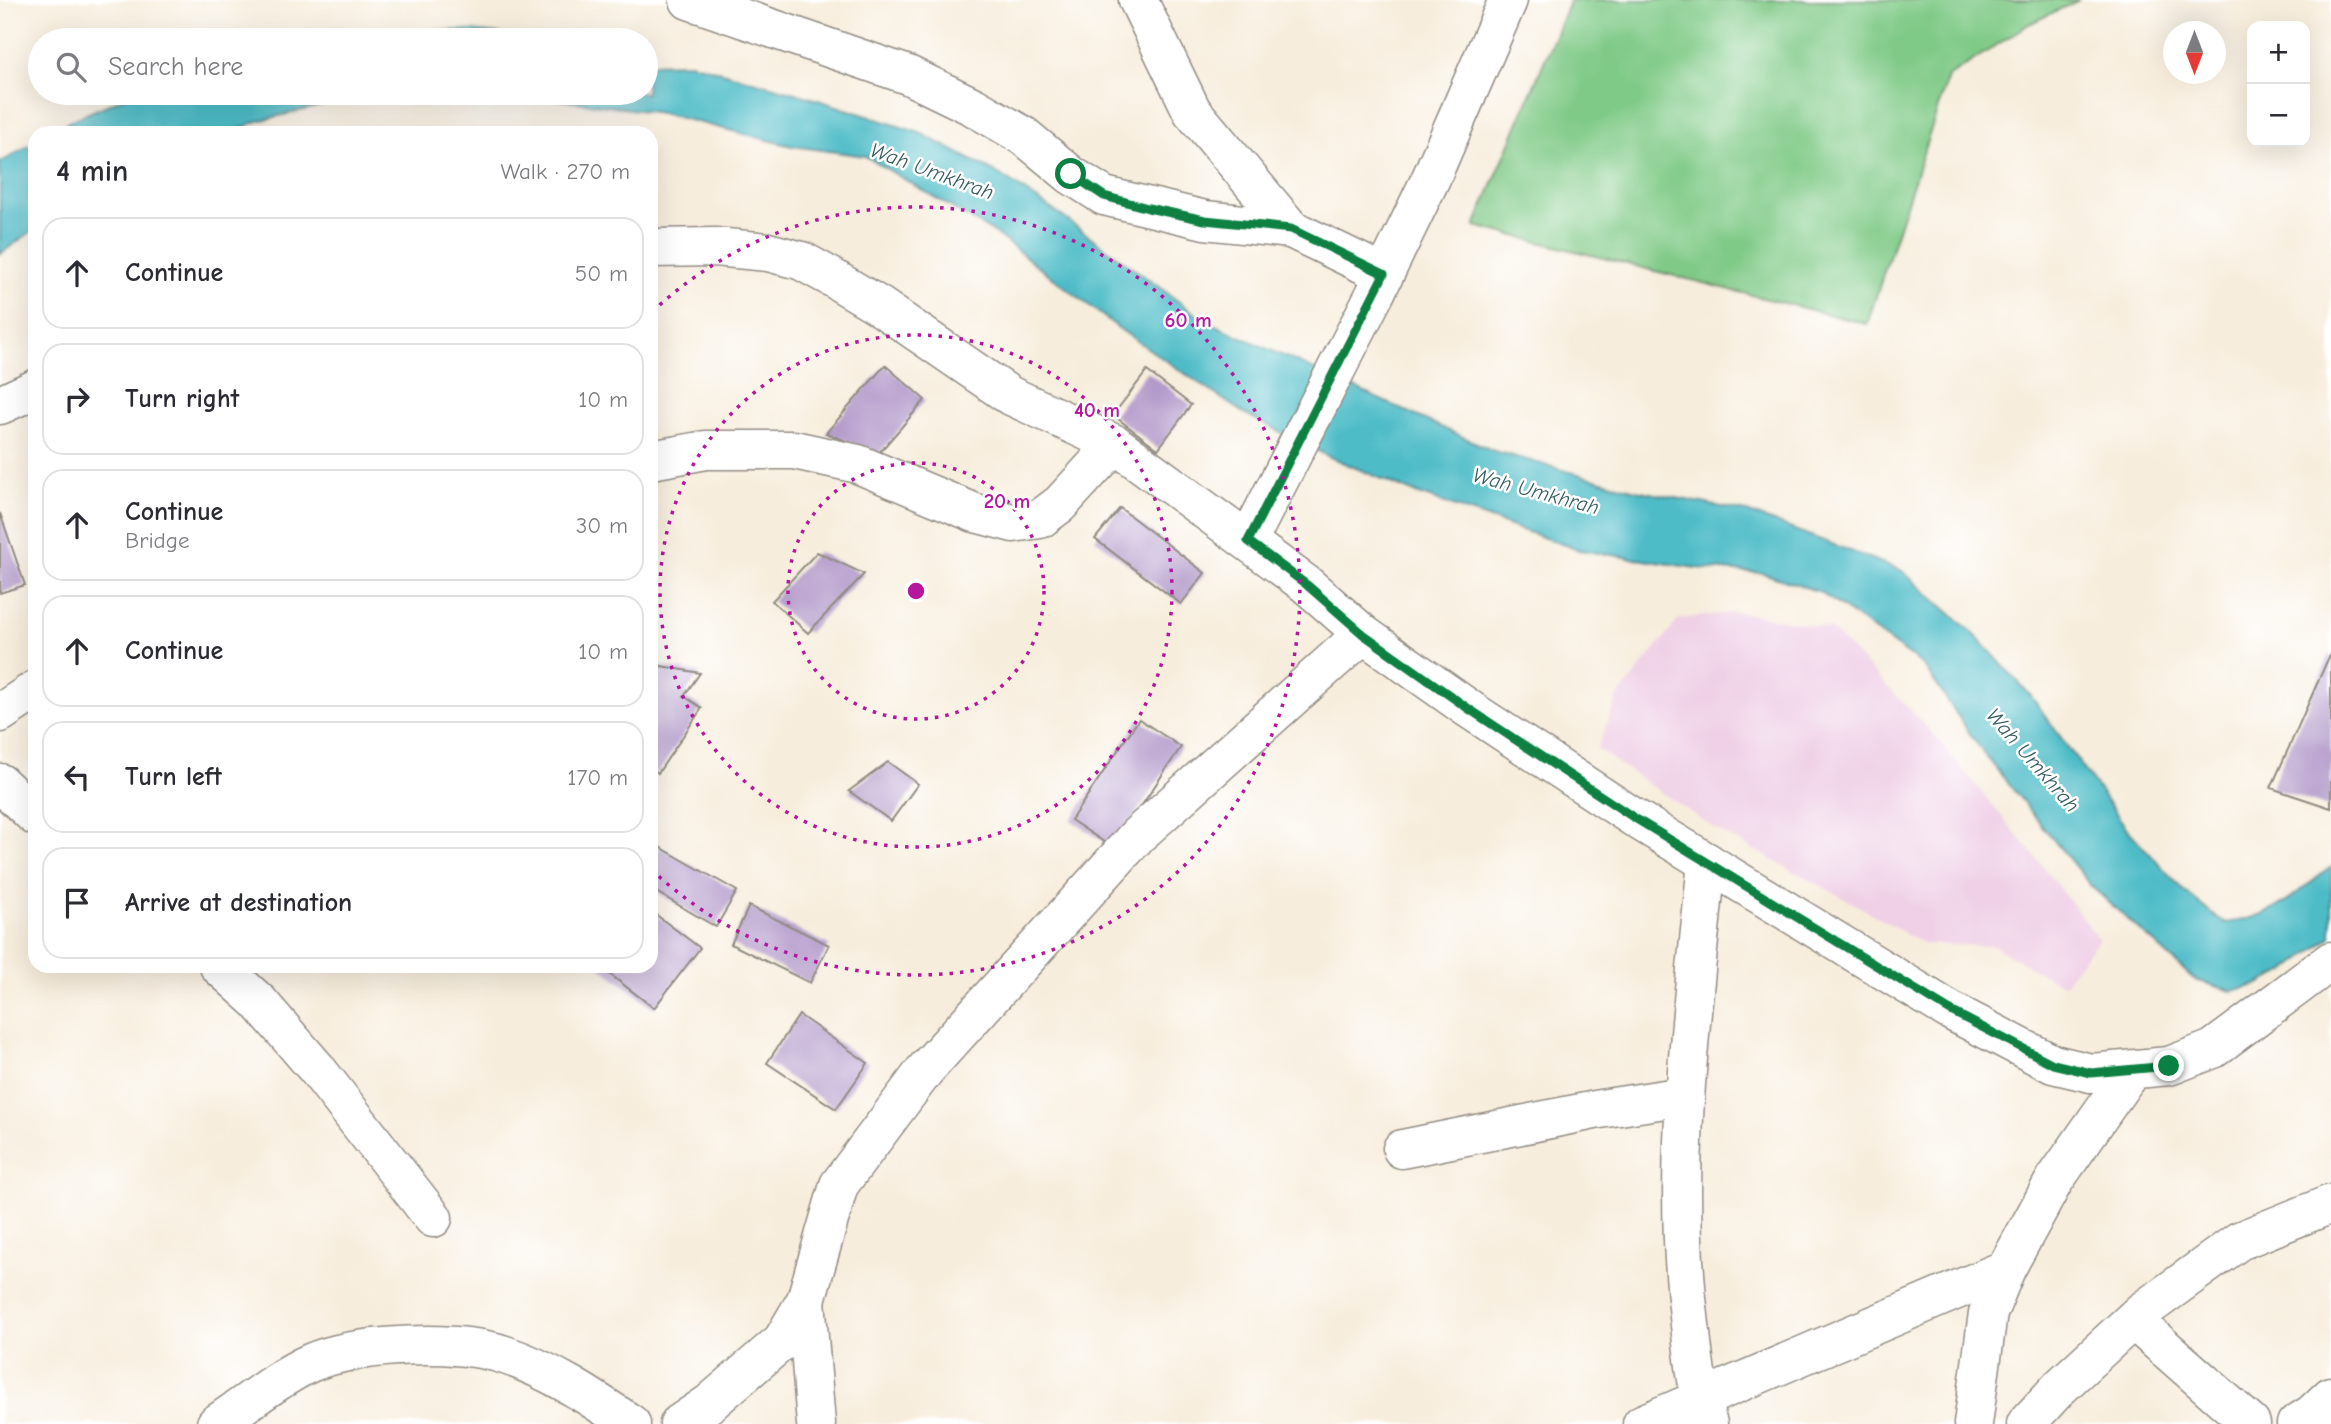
<!DOCTYPE html>
<meta charset="utf-8">
<style>
body{margin:0;font-family:"Comic Neue",sans-serif;background:#f7f7f7;color:#2b2b33}
.controls{position:absolute;right:21px;top:21px;display:grid;overflow:hidden;border-radius:14px;box-shadow:0 7px 28px #0002}
.controls button{width:63px;height:63px;display:grid;place-items:center;padding:0;border:0;border-bottom:2px solid #e1e1e2;background:#fff;color:#2b2b33;font:35px sans-serif}
.compass{position:absolute;left:2163px;top:21px;width:63px;height:63px;border-radius:50%;background:#fff;box-shadow:0 7px 28px #0002;rotate:180deg}
.stop{position:absolute;width:21px;height:21px;margin:-16px;border:5px solid #0b8043;border-radius:50%;background:#fff}
.stop.end{background:#0b8043;border-color:#fff;box-shadow:0 2px 7px #0008}
.list{margin:0;padding:0;list-style:none}
h2{display:flex;justify-content:space-between;align-items:center;height:91px;margin:0;padding:0 28px;font-size:30px}
h2 small{font-size:23px;font-weight:400;color:#7c7c81}
.list li{display:grid;grid-template-columns:46px 1fr auto;gap:21px;align-items:center;box-sizing:border-box;height:112px;margin:0 14px 14px;padding:0 14px;border:2px solid #e1e1e2;border-radius:21px}
.list b{display:block;font-size:26px;white-space:nowrap}
.list p{margin:0;font-size:23px;white-space:nowrap;color:#7c7c81}
.list em{font-size:23px;font-style:normal;color:#7c7c81}
.icon{flex:none;width:38px;height:38px;fill:none;stroke:currentColor;stroke-width:2;stroke-linecap:round;stroke-linejoin:round}
.map{position:relative;flex:none;width:2331px;height:1424px;overflow:hidden}
.search{position:absolute;background:#fff;box-shadow:0 7px 28px #0002;left:28px;top:28px;width:630px;height:77px;display:flex;align-items:center;gap:18px;box-sizing:border-box;padding:0 24px;border-radius:38px;color:#7c7c81;font-size:26px}
.panel{position:absolute;background:#fff;box-shadow:0 7px 28px #0002;left:28px;top:126px;width:630px;height:847px;border-radius:21px}
.map>svg:first-child{display:block}
.built{fill:#efd0e6}
.green{fill:#80ca87;stroke:#567a59;stroke-width:2}
.water{fill:#4ebcc7;stroke:#3c7479;stroke-width:2}
.building{fill:#b39aca}
.lines{fill:none;stroke-linecap:round;stroke-linejoin:round}
.street-casing{stroke:#918c84;stroke-width:41}
.secondary-casing{stroke:#918c84;stroke-width:41}
.street{stroke:#fff;stroke-width:38}
.secondary{stroke:#fff;stroke-width:38}
.route{stroke:#0b8043;stroke-width:9}
.ring{fill:none;stroke:#b5179e;stroke-width:3.5;stroke-dasharray:3.5 7}
.labels{text-anchor:middle;stroke-width:5;stroke-linejoin:round;paint-order:stroke}
.water-label{font-size:21px;font-style:italic;fill:#375e62;stroke:#fff}
.centre{fill:#b5179e;stroke:#fff;stroke-width:3.5}
.ring-label{font-size:21px;text-anchor:middle;font-weight:bold;fill:#b5179e;stroke:#fff;stroke-width:5;stroke-linejoin:round;paint-order:stroke}
</style>
<div class="map">
<svg width="2331" height="1424" viewBox="0 0 2331 1424">
<rect width="100%" height="100%" fill="#fff"/>
<filter id="ink" filterUnits="userSpaceOnUse"><feTurbulence type="fractalNoise" baseFrequency=".0143" numOctaves="2"/><feDisplacementMap in="SourceGraphic" scale="14" xChannelSelector="R" yChannelSelector="G"/><feConvolveMatrix kernelMatrix="1 2 1 2 8 2 1 2 1" color-interpolation-filters="sRGB"/></filter>
<filter id="wash" filterUnits="userSpaceOnUse"><feTurbulence type="fractalNoise" baseFrequency=".00686" numOctaves="4" result="noise"/><feDisplacementMap in="SourceGraphic" scale="28" xChannelSelector="R" yChannelSelector="G"/><feGaussianBlur stdDeviation="1.57" result="paint"/><feColorMatrix in="noise" values="0 0 0 0 0 0 0 0 0 0 0 0 0 0 0 0 0 1.4 0 .05"/><feComposite in="paint" operator="in"/></filter>
<g filter="url(#wash)">
<rect width="100%" height="100%" fill="#f7eddc"/>
<polygon class="built" points="1737,612 1831,629 1935,736 2033,854 2099,939 2063,985 1993,946 1924,944 1853,903 1717,830 1597,749 1617,698 1679,619"/>
<polygon class="green" points="1570,0 2079,0 2029,24 1948,77 1867,324 1475,226"/>
<g class="water">
<polygon points="461,30 559,40 322,40 347,35"/>
<path d="M 691,63 L 809,97 L 920,133 L 1002,176 L 1059,214 L 1204,320 L 1494,451 L 1636,490 L 1747,512 L 1901,570 L 1976,636 L 2030,695 L 2128,830 L 2183,890 L 2224,923 C 2274,918 2293,896 2331,867 L 2331,937 L 2286,971 L 2257,985 L 2231,991 L 2195,980 L 2091,886 L 1981,750 L 1923,665 L 1820,592 L 1762,573 L 1696,568 L 1579,550 L 1410,491 L 1330,457 L 1243,413 L 1121,330 L 996,234 L 865,156 L 792,146 L 661,113 L 508,93 L 362,96 L 258,121 L 230,133 L 51,133 L 72,120 L 135,93 L 646,93 L 646,64 Z"/>
<polygon points="35,142 35,229 0,254 0,163"/>
</g>
<g id="blocks">
<g class="building">
<polygon points="885,365 925,400 878,454 826,433"/>
<polygon points="1147,371 1191,405 1158,449 1113,415"/>
<polygon points="1120,508 1205,573 1181,604 1095,539"/>
<polygon points="0,513 25,585 0,593"/>
<polygon points="817,552 864,574 808,633 772,601"/>
<polygon points="2331,652 2331,808 2271,788"/>
<polygon points="661,666 700,673 684,696 702,708 658,773 651,768 651,681"/>
<polygon points="1139,719 1181,747 1113,848 1071,820"/>
<polygon points="888,762 918,784 891,821 849,791"/>
<polygon points="660,847 737,891 716,927 651,889 651,863"/>
<polygon points="749,906 829,945 810,983 731,944"/>
<polygon points="651,911 700,948 654,1008 599,966 651,966"/>
<polygon points="799,1015 868,1063 836,1109 767,1063"/>
</g>
</g>
</g>
<g filter="url(#ink)">
<use href="#blocks" fill-opacity="0" stroke="#918c84" stroke-width="2"/>
<g class="lines">
<g class="street-casing">
<g id="street">
<polyline points="689,0 908,75 974,107 1024,136 1071,175 1104,196 1205,220 1291,229"/>
<polyline points="1138,0 1192,111 1291,229 1384,274"/>
<polyline points="651,460 706,450 794,450 858,464 975,513 1013,523 1040,519 1060,504 1115,444"/>
<polyline points="0,713 35,690"/>
<polyline points="0,783 35,816"/>
<path d="M 1707,862 C 1692,1015 1670,1170 1690,1325 C 1694,1359 1697,1392 1708,1424"/>
<polyline points="219,966 259,1002 316,1068 433,1218"/>
<polyline points="1402,1149 1600,1109 1684,1096"/>
<polyline points="806,1300 816,1424"/>
<polyline points="2133,1320 2251,1424"/>
<path d="M 216,1424 C 245,1405 279,1377 310,1363 C 355,1343 459,1339 505,1355 C 550,1370 592,1398 631,1424"/>
<polyline points="679,1424 710,1403 782,1341 806,1300 839,1185 925,1070 1138,835 1363,634"/>
<polyline points="1642,1424 2006,1269"/>
<polyline points="1973,1424 1988,1313 2006,1269 2054,1181 2131,1071"/>
<polyline points="2026,1424 2060,1387 2141,1312 2239,1241 2331,1204"/>
<polyline points="2296,1424 2312,1414 2331,1396"/>
</g>
</g>
<g class="secondary-casing">
<g id="secondary">
<polyline points="651,248 715,247 768,252 802,261 831,277 878,305 1009,395 1115,444 1307,585 1363,634 1469,709 1633,817 1949,1010 2053,1064 2091,1073 2169,1066 2213,1049 2331,961"/>
<polyline points="0,405 35,389"/>
<polyline points="1248,541 1375,294 1431,178 1508,0"/>
</g>
</g>
<use href="#street" class="street"/>
<use href="#secondary" class="secondary"/>
</g>
</g>
<g class="lines" filter="url(#ink)">
<polyline class="route" points="1071,174 1104,196 1148,208 1205,220 1291,229 1384,274 1248,541 1307,585 1363,634 1469,709 1633,817 1949,1010 2053,1064 2091,1073 2169,1066"/>
</g>
<g class="ring">
<circle cx="916" cy="591" r="128"/>
<circle cx="916" cy="591" r="256"/>
<path d="M652 312A384 384 0 1 1 652 870"/>
</g>
<g class="labels">
<g class="water-label">
<text transform="translate(932 171) rotate(20)" y="7">Wah Umkhrah</text>
<text transform="translate(1536 491) rotate(15)" y="7">Wah Umkhrah</text>
<text transform="translate(2033 760) rotate(49)" y="7">Wah Umkhrah</text>
</g>
</g>
<circle cx="916" cy="591" r="10" class="centre"/>
<g class="ring-label">
<text x="1188" y="327">60 m</text>
<text x="1097" y="417">40 m</text>
<text x="1007" y="508">20 m</text>
</g>
</svg>
<div class="controls">
<button>+</button>
<button>−</button>
</div>
<svg class="compass" viewBox="-18 -18 36 36"><path d="M0-13l5 13h-10z" fill="#e53935"/><path d="M0 13l5-13h-10z" fill="#7c7c81"/></svg>
<div class="stop" style="left:1071px;top:174px"></div>
<div class="stop end" style="left:2169px;top:1066px"></div>
<div class="search"><svg class="icon" aria-label="search" viewBox="0 0 24 24"><circle cx="10" cy="10" r="6"/><path d="M15 15l6 6"/></svg>Search here</div>
<section class="panel">
<h2>4 min<small>Walk · 270 m</small></h2>
<ul class="list">
<li><svg class="icon" aria-label="ahead" viewBox="0 0 24 24"><path d="M12 20V5M6 11l6-6 6 6"/></svg><div><b>Continue</b></div><em>50 m</em></li>
<li><svg class="icon" aria-label="right" viewBox="0 0 24 24"><path d="M7 20v-9h11M14 6l5 5-5 5"/></svg><div><b>Turn right</b></div><em>10 m</em></li>
<li><svg class="icon" aria-label="ahead" viewBox="0 0 24 24"><path d="M12 20V5M6 11l6-6 6 6"/></svg><div><b>Continue</b><p>Bridge</p></div><em>30 m</em></li>
<li><svg class="icon" aria-label="ahead" viewBox="0 0 24 24"><path d="M12 20V5M6 11l6-6 6 6"/></svg><div><b>Continue</b></div><em>10 m</em></li>
<li><svg class="icon" aria-label="left" viewBox="0 0 24 24"><path d="M17 20v-9H6M10 6l-5 5 5 5"/></svg><div><b>Turn left</b></div><em>170 m</em></li>
<li><svg class="icon" aria-label="arrive" viewBox="0 0 24 24"><path d="M6 21V4h12l-3 4 3 4H6"/></svg><div><b>Arrive at destination</b></div></li>
</ul>
</section>
</div>
